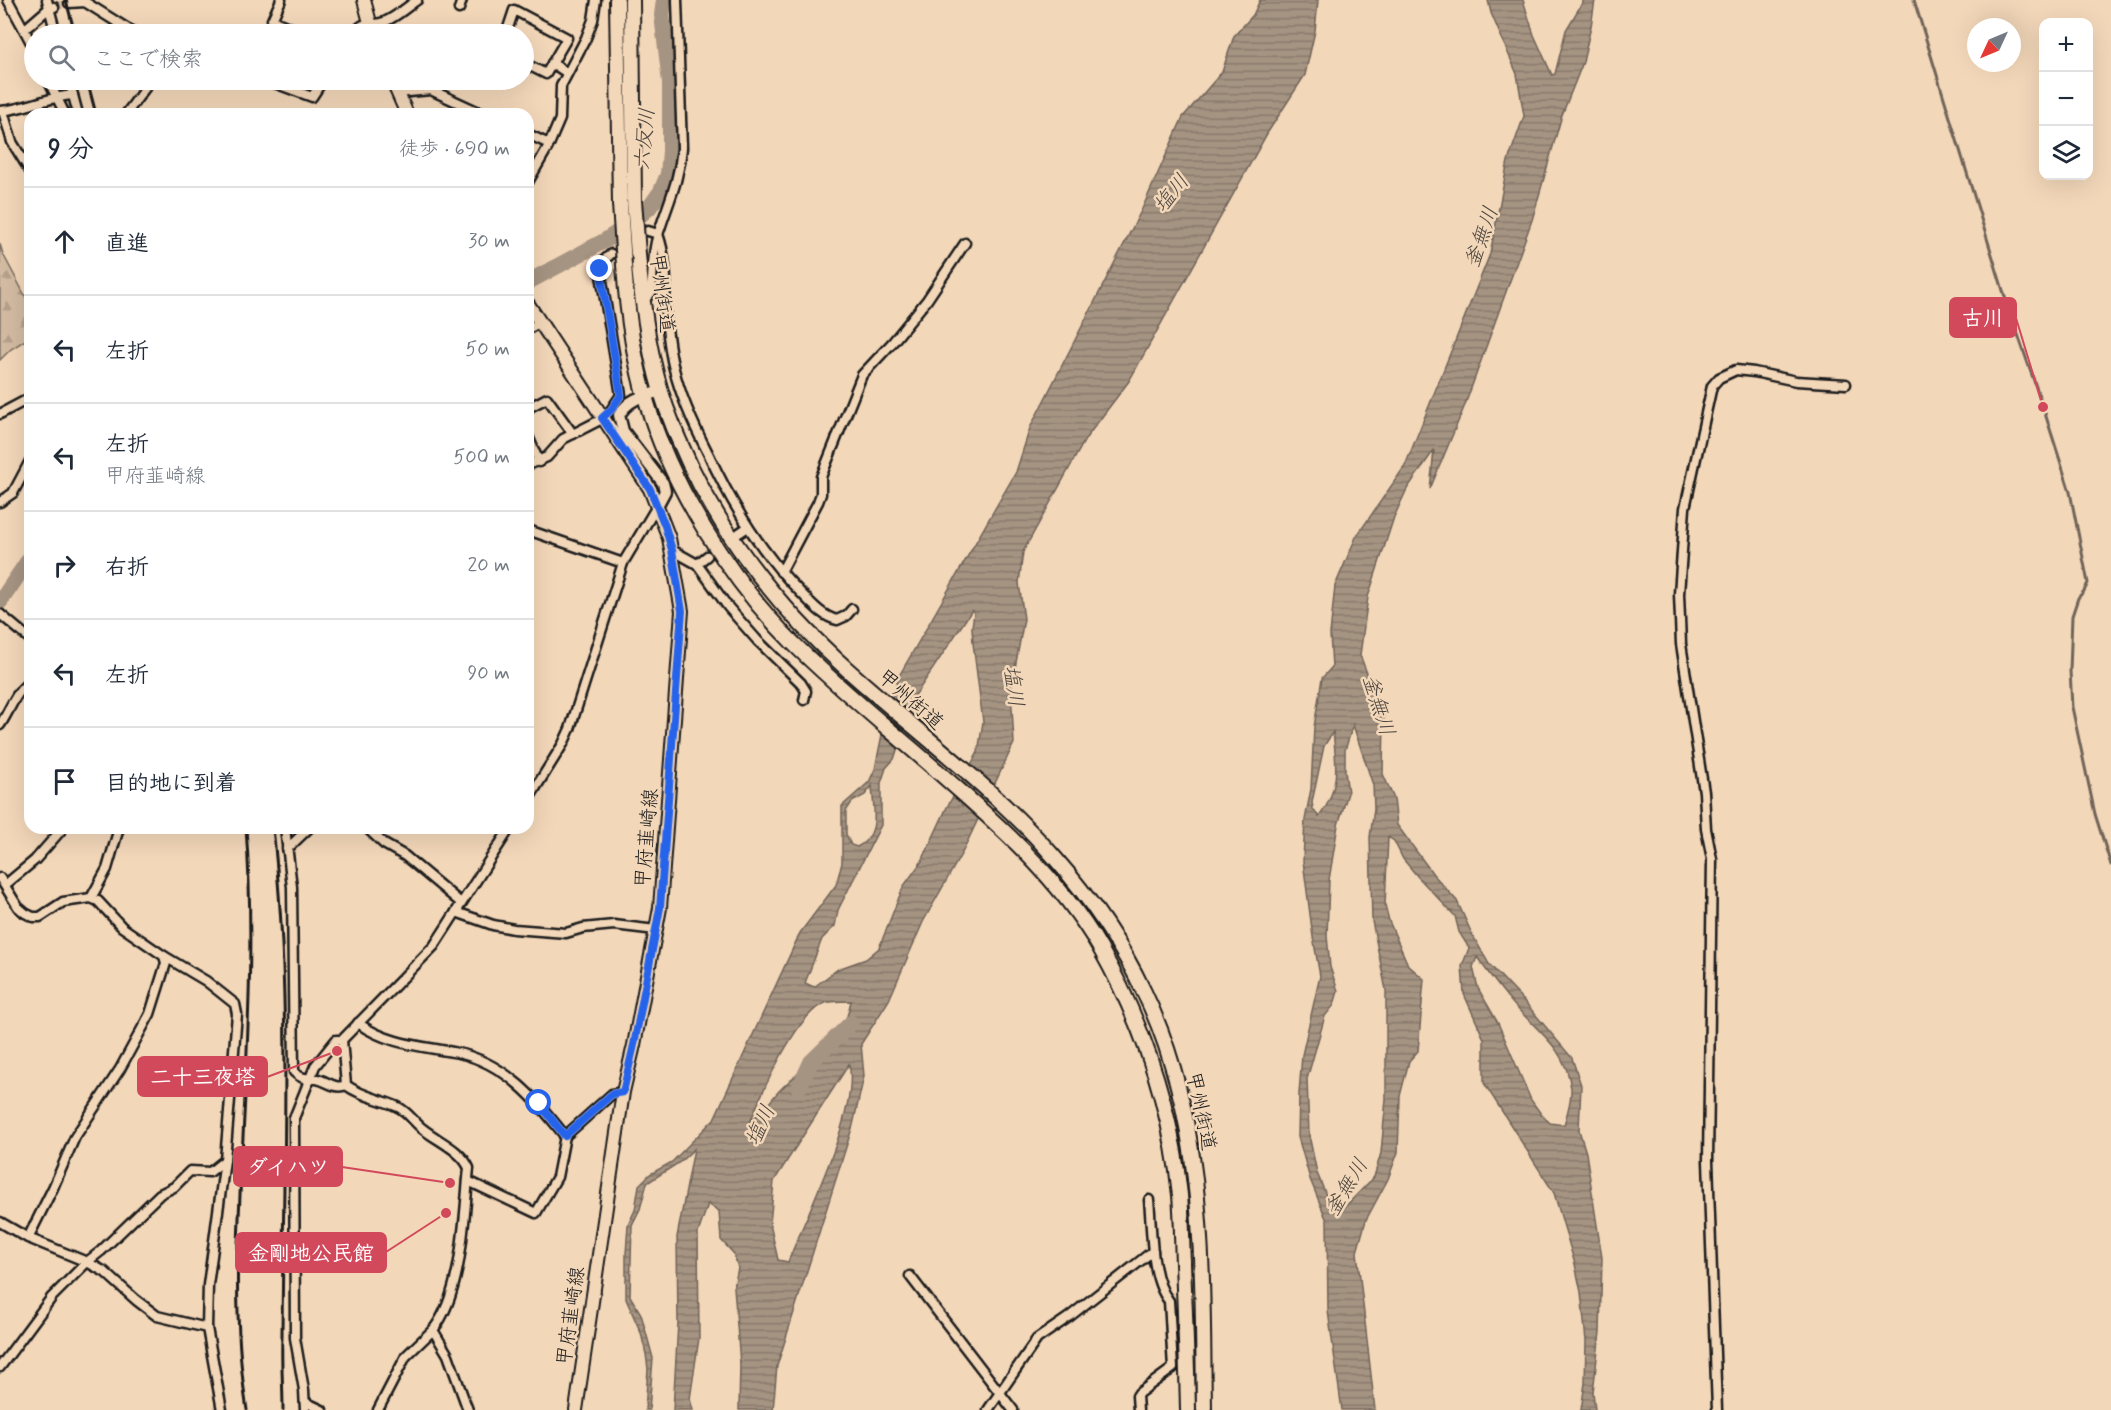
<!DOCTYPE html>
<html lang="ja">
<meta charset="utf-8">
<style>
body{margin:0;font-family:Mynerve,"Klee One",sans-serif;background:#f2f2f3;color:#1f2937}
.controls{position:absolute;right:18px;top:18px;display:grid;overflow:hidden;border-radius:12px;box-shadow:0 6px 24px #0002}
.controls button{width:54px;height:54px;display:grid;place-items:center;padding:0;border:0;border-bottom:2px solid #e0e1e3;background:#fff;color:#1f2937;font:30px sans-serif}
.compass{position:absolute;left:1967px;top:18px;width:54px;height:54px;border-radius:50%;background:#fff;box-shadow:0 6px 24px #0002;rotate:226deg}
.stop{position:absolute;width:18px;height:18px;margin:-14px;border:4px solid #2563eb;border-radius:50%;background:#fff}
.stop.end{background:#2563eb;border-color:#fff;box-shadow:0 2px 6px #0008}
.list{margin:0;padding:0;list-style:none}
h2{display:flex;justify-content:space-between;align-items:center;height:78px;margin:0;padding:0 24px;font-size:26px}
h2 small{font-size:20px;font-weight:400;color:#747a83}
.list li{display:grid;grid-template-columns:39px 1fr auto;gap:18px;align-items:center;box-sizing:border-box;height:108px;padding:0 24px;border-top:2px solid #e0e1e3}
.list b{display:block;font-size:22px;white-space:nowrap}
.list p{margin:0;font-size:20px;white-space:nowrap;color:#747a83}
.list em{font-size:20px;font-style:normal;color:#747a83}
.icon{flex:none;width:33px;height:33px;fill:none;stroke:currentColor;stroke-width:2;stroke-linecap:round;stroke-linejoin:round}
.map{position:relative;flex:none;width:2111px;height:1410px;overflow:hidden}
.search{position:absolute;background:#fff;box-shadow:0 6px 24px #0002;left:24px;top:24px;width:510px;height:66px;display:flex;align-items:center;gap:15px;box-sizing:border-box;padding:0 21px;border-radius:33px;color:#747a83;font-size:22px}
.panel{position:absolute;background:#fff;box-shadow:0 6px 24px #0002;left:24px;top:108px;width:510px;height:726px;border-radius:18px}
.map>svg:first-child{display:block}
.forest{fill:url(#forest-firs);stroke:#786c5f;stroke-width:1.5}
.water{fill:url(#water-rules);stroke:#6f6459;stroke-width:1.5;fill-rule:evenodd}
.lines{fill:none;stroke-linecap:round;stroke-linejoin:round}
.stream{stroke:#6f6459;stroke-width:3}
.river{stroke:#a69482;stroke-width:16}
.minor-tunnel{stroke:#c8b29a;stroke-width:8;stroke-dasharray:8 4;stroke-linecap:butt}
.minor-casing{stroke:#1c1c1c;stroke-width:13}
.tertiary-casing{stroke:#1c1c1c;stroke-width:15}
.primary-casing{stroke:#1c1c1c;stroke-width:16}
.trunk-casing{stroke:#1c1c1c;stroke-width:18}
.minor{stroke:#f3d7b9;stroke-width:8}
.tertiary{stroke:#f3d7b9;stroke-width:10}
.primary{stroke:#f3d7b9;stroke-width:12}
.trunk{stroke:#f3d7b9;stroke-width:14}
.rail{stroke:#1c1c1c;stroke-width:3}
.trunk-bridge-casing{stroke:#1c1c1c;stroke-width:18;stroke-linecap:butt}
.trunk-bridge{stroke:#f3d7b9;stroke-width:14}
.route{stroke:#2563eb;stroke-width:8}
.labels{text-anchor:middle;stroke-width:5;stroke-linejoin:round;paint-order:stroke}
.street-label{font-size:20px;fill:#1c1c1c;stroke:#f3d7b9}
.water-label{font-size:21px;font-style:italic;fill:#4c4640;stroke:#f3d7b9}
.leader{fill:none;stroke:#d1495b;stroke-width:2}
.callout-dot{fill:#d1495b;stroke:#f3d7b9;stroke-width:2}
.callout{fill:#d1495b;stroke:#d1495b;stroke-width:2}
.callout-label{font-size:21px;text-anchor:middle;font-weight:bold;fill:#fff}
</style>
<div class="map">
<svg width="2111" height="1410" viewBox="0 0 2111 1410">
<defs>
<pattern id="forest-firs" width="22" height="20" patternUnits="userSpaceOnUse" patternTransform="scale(1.5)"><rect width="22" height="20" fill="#d3bba2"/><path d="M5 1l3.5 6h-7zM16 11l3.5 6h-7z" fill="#b5a08b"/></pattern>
<pattern id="water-rules" width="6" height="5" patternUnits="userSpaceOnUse" patternTransform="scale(1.5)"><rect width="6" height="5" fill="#a69482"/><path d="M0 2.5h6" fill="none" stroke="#86786a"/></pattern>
</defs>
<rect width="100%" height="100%" fill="#f3d7b9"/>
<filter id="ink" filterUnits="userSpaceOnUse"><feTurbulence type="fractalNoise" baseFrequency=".0167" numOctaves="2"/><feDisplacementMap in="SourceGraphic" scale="12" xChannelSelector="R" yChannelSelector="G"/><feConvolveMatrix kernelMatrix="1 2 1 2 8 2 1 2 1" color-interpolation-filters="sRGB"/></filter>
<g filter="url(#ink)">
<polygon class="forest" points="0,244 3,254 30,305 30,337 11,349 0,360"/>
<g class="water">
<path d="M 1260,0 L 1318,0 L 1315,31 L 1305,75 L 1268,132 L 1129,381 L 1086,438 L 1023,552 L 1019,583 L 1024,619 L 1011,690 L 1014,743 L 963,851 L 923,922 L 889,1000 L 861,1044 L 864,1076 L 853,1125 L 777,1366 L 773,1410 L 739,1410 L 740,1364 L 734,1287 L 738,1268 L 734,1254 L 721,1240 L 719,1211 L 708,1204 L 698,1233 L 699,1338 L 690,1399 L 693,1410 L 673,1410 L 678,1323 L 677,1237 L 694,1149 L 680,1162 L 647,1183 L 640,1209 L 632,1225 L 630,1296 L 641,1314 L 653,1358 L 649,1410 L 645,1410 L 648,1369 L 646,1354 L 641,1333 L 626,1299 L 626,1254 L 628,1225 L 635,1210 L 639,1185 L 650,1174 L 672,1162 L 714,1119 L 800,933 L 836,885 L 842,863 L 842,806 L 869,782 L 875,769 L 886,715 L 899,676 L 1016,472 L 1030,428 L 1142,209 L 1183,117 L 1222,72 L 1234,36 L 1253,15 ZM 972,610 L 974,613 L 972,627 L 973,643 L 983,722 L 978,752 L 947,807 L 922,861 L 903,887 L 879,948 L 866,959 L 838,969 L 814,987 L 805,983 L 822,939 L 835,926 L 838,910 L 881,825 L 881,783 L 886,768 L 894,759 L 916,694 ZM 872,786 C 873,809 882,834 857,847 L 851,845 L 846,834 L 846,811 L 852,802 L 865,795 ZM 851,1001 C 847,1021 836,1050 819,1063 C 814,1067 807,1068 802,1071 C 794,1076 787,1083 780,1090 C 770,1100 764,1113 751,1120 C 762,1092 796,1016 823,1004 C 830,1000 843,1002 851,1001 ZM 849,1064 C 860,1109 806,1216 788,1262 L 778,1260 L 770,1224 L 774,1181 Z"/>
<path d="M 1488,0 L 1523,0 L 1534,35 L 1552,75 L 1555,74 L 1566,30 L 1584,0 L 1595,0 L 1591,26 L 1583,62 L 1562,115 L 1532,220 L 1465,405 L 1430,489 L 1434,450 L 1407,489 L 1394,517 L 1368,597 L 1360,655 L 1384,718 L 1383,774 L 1394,799 L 1397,825 L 1433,874 L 1457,901 L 1472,934 L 1489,964 L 1524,1001 L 1572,1058 L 1581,1085 L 1579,1130 L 1586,1153 L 1602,1258 L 1600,1332 L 1593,1392 L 1595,1410 L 1581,1410 L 1585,1383 L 1586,1341 L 1581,1292 L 1575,1264 L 1554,1193 L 1484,1083 L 1484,1039 L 1464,994 L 1462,966 L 1469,948 L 1459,932 L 1455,916 L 1418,877 L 1403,859 L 1394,841 L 1388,837 L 1385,905 L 1389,921 L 1408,965 L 1424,979 L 1418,1051 L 1409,1061 L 1400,1096 L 1398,1152 L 1388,1179 L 1366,1220 L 1357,1252 L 1375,1410 L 1342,1410 L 1328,1311 L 1327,1221 L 1310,1179 L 1298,1137 L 1299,1094 L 1302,1055 L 1320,976 L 1313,937 L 1303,861 L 1305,820 L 1311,789 L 1314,727 L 1322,678 L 1332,667 L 1330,634 L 1335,586 L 1356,537 L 1405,466 L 1490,254 L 1508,161 L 1524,116 L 1517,74 L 1491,13 ZM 1353,725 L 1373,785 L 1374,809 L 1370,837 L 1372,921 L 1386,990 L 1386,1099 L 1381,1153 L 1374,1177 L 1339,1213 L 1326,1195 L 1317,1173 L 1309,1135 L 1307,1079 L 1325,1016 L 1334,1005 L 1338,991 L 1330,967 L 1327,936 L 1329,880 L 1338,825 L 1348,793 L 1345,771 L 1345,750 ZM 1333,732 C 1337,765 1340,790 1319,817 L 1313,809 L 1312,802 L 1324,746 ZM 1477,957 C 1489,974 1501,990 1514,1005 C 1539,1032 1566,1049 1571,1088 C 1572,1099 1567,1114 1564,1125 L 1550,1123 L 1541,1114 L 1531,1100 L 1498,1023 L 1478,988 L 1473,967 Z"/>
</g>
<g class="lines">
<polyline class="stream" points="1914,0 2005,297 2043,407 2070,492 2088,583 2084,591 2078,598 2072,616 2070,671 2072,707 2095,814 2111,865"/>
<g class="river">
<polyline points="528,282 606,240 630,224 649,208 661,191 668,174 670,151 670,83 662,15 664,0"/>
<polyline points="0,602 30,558"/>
<polyline points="799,1088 811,1062 851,1023"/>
</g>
<polyline class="minor-tunnel" points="54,7 69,3"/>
<g class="minor-casing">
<g id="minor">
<polyline points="8,0 34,48"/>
<polyline points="47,0 56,34"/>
<polyline points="281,0 272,20 305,34"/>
<polyline points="69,3 85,2 136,34"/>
<polyline points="459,9 462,0"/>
<polyline points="25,29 47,10 54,7"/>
<path d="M 354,34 C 366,17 370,28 384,22 C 395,18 407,7 417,0"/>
<polyline points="506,34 514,10 567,38 546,74 524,63"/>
<polyline points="552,63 567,73"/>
<polyline points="48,80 65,114"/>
<polyline points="69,80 78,114"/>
<polyline points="266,80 312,97 323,80"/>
<polyline points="398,93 431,90 483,114"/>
<path d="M 0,111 C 26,109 47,97 73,95"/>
<polyline points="3,111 12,142 30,171"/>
<polyline points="126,114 151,80"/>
<polyline points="528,134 549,144"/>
<polyline points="528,182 548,147 560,119 561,86 586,38 593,20 596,0"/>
<polyline points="648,231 658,234"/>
<path d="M 658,234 C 664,251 669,283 664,301 C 667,323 668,347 674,369 C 681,398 694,426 708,453 C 732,505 761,553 801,593 C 812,604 822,616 837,620 L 846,616 L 852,609"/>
<path d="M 643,301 L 651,293 C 653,276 652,255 657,238 C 667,205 679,183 682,148 L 677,0"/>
<polyline points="528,329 539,323"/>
<polyline points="528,408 547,398 573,434"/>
<polyline points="0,414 30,398"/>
<polyline points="528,436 539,462"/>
<polyline points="528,465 547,457 563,439 602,419 611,410 621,395 600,269 602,262 611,254"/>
<polyline points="0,502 13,493 30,461"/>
<polyline points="528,530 623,563"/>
<polyline points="739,533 748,527"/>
<polyline points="672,550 697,564 728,607 757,640 801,683 806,691 804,700"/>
<polyline points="697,564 707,556"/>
<polyline points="781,572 818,502 821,494 821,477 862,375 892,343 927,300 965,243"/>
<polyline points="0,614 30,639"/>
<path d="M 0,725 C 10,711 15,691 30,682"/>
<polyline points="528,800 563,744 570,729 623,563 657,506"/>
<path d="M 285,828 L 292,887 L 294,1072 C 302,1080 307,1078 317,1079 C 328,1081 334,1090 346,1085"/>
<polyline points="367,828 384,844 405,856 461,903"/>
<polyline points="287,849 309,828"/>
<polyline points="0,878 18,907 25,913 33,917 40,917 63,902 91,898 98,901 122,927 164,956 166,963 150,1014 120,1069 75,1137 53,1188 28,1238"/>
<polyline points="5,885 35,860 63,828"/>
<polyline points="91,898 107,869 119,828"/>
<polyline points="456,912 493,925 514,929 566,933 583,928 614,925 656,930"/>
<polyline points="164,956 206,981 235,1004 237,1014 225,1160 208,1285 207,1328"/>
<path d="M 358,1023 C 388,1045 423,1046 458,1053 C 505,1063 537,1100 565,1136"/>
<path d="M 342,1040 L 346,1085 C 362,1097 381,1099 398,1107 C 408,1112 414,1122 423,1129 C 438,1141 461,1150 469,1168 C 464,1215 463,1293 433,1330 L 448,1355 L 468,1410"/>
<polyline points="468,1181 536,1213 557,1177 565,1136 612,1094 623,1092"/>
<polyline points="0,1222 28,1238 87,1262 105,1272 136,1300 157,1316 207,1328 222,1410"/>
<polyline points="910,1276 1013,1410"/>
<polyline points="0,1367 52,1297 87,1262 101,1251 160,1194 174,1187 190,1171 210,1172 225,1160"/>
<polyline points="305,1402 322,1410"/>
<polyline points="305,1410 304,1390 295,1338 294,1118 315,1066 336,1040 342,1040 434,946 510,828"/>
<polyline points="378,1410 406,1356 433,1330"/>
<polyline points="988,1410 1037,1339 1069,1317 1153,1251"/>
<path d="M 1138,1410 L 1137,1396 L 1139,1393 L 1173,1368 L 1169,1301 C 1150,1278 1152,1228 1149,1200"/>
<polyline points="1717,1410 1708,1161 1712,859 1706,829 1704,792 1681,644 1679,594 1685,508 1712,386 1719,378 1736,370 1754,372 1796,381 1846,384"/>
</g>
</g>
<g class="tertiary-casing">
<path id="tertiary" d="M 657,506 L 665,491 L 663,483 L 623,431 L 619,415 C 629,398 644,396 662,391"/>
</g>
<g class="primary-casing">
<g id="primary">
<polyline points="364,0 373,34"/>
<polyline points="392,80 407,114"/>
<polyline points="528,304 650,489 669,538 682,611 660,908 634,1045 623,1092 576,1410"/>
</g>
</g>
<g class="trunk-casing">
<g id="trunk">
<polyline points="617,0 620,204"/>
<polyline points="632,0 634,200"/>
<path d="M 638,254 C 642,305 649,359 666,407 C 703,512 766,597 849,671 C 917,732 994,788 1054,857 C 1090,898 1121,943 1144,992 C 1207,1122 1202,1269 1204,1410"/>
<path d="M 624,265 C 627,311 633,358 647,403 C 671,486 731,581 792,642 C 835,685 882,723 927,762 C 990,817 1058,875 1100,948 C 1143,1024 1171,1109 1180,1195 C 1182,1218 1182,1240 1183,1263 C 1185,1312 1187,1361 1188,1410"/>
</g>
</g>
<use href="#minor" class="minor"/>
<use href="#tertiary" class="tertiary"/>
<use href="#primary" class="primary"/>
<use href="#trunk" class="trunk"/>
<g class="rail">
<polyline points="66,0 75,34"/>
<polyline points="87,80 96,114"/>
<path d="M 246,828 C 254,931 248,1034 243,1137 C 238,1230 232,1318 247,1410"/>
<path d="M 273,828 C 292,997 283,1167 282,1337 C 281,1361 283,1386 283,1410"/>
</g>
<g class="trunk-bridge-casing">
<g id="trunk-bridge">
<polyline points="634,200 638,254"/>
<polyline points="620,204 624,265"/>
</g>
</g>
<use href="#trunk-bridge" class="trunk-bridge"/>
</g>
</g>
<g class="lines" filter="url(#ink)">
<polyline class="route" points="539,1103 565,1136 612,1094 623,1092 634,1045 660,908 682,611 672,550 665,526 650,489 602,418 611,410 621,395 600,269"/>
</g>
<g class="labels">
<g class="street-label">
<text transform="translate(663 293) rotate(82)" y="7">甲州街道</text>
<text transform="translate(911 699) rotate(41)" y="7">甲州街道</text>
<text transform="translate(646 838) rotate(-85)" y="7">甲府韮崎線</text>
<text transform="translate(1202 1111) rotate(78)" y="7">甲州街道</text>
<text transform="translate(570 1316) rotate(-82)" y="7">甲府韮崎線</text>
</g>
<g class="water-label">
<text transform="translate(644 139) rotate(-85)" y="7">六反川</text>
<text transform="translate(1171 193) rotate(-51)" y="7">塩川</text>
<text transform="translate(1481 237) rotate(-71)" y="7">釜無川</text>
<text transform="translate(1014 686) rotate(82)" y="7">塩川</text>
<text transform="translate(1379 705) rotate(73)" y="7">釜無川</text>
<text transform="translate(760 1125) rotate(-65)" y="7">塩川</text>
<text transform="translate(1346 1187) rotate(-59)" y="7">釜無川</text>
</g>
</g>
<path class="leader" d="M2043 407L2016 318M337 1051L267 1077M450 1183L342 1167M446 1213L386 1252"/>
<g class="callout-dot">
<circle cx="2043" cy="407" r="6"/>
<circle cx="337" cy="1051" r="6"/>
<circle cx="450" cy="1183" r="6"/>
<circle cx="446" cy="1213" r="6"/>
</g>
<g class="callout">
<rect x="1950" y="298" width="66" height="39" rx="6"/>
<rect x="138" y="1057" width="129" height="39" rx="6"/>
<rect x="234" y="1147" width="108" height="39" rx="6"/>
<rect x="236" y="1233" width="150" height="39" rx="6"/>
</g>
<g class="callout-label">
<text x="1983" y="325">古川</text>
<text x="203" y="1084">二十三夜塔</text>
<text x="288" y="1174">ダイハツ</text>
<text x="311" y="1260">金剛地公民館</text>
</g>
</svg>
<div class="controls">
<button>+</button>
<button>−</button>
<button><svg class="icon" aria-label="layers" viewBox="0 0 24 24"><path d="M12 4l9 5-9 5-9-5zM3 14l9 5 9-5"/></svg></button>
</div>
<svg class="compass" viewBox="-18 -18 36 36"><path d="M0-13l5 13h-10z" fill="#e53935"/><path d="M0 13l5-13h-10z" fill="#747a83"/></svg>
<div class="stop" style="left:539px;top:1103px"></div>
<div class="stop end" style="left:600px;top:269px"></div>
<div class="search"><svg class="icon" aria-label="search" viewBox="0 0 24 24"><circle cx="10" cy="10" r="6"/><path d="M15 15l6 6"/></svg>ここで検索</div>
<section class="panel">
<h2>9 分<small>徒歩 · 690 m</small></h2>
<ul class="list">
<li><svg class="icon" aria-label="ahead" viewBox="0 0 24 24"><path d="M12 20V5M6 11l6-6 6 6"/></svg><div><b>直進</b></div><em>30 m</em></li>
<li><svg class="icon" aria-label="left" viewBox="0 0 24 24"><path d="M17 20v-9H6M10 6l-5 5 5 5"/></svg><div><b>左折</b></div><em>50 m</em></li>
<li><svg class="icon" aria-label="left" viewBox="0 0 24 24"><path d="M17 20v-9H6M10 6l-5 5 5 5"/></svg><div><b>左折</b><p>甲府韮崎線</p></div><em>500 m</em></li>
<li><svg class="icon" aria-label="right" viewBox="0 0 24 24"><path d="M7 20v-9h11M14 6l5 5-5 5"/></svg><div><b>右折</b></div><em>20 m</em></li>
<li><svg class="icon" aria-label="left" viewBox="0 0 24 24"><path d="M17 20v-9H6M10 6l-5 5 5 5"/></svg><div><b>左折</b></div><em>90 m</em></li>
<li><svg class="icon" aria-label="arrive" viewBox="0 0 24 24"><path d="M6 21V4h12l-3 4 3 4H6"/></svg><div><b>目的地に到着</b></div></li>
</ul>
</section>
</div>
